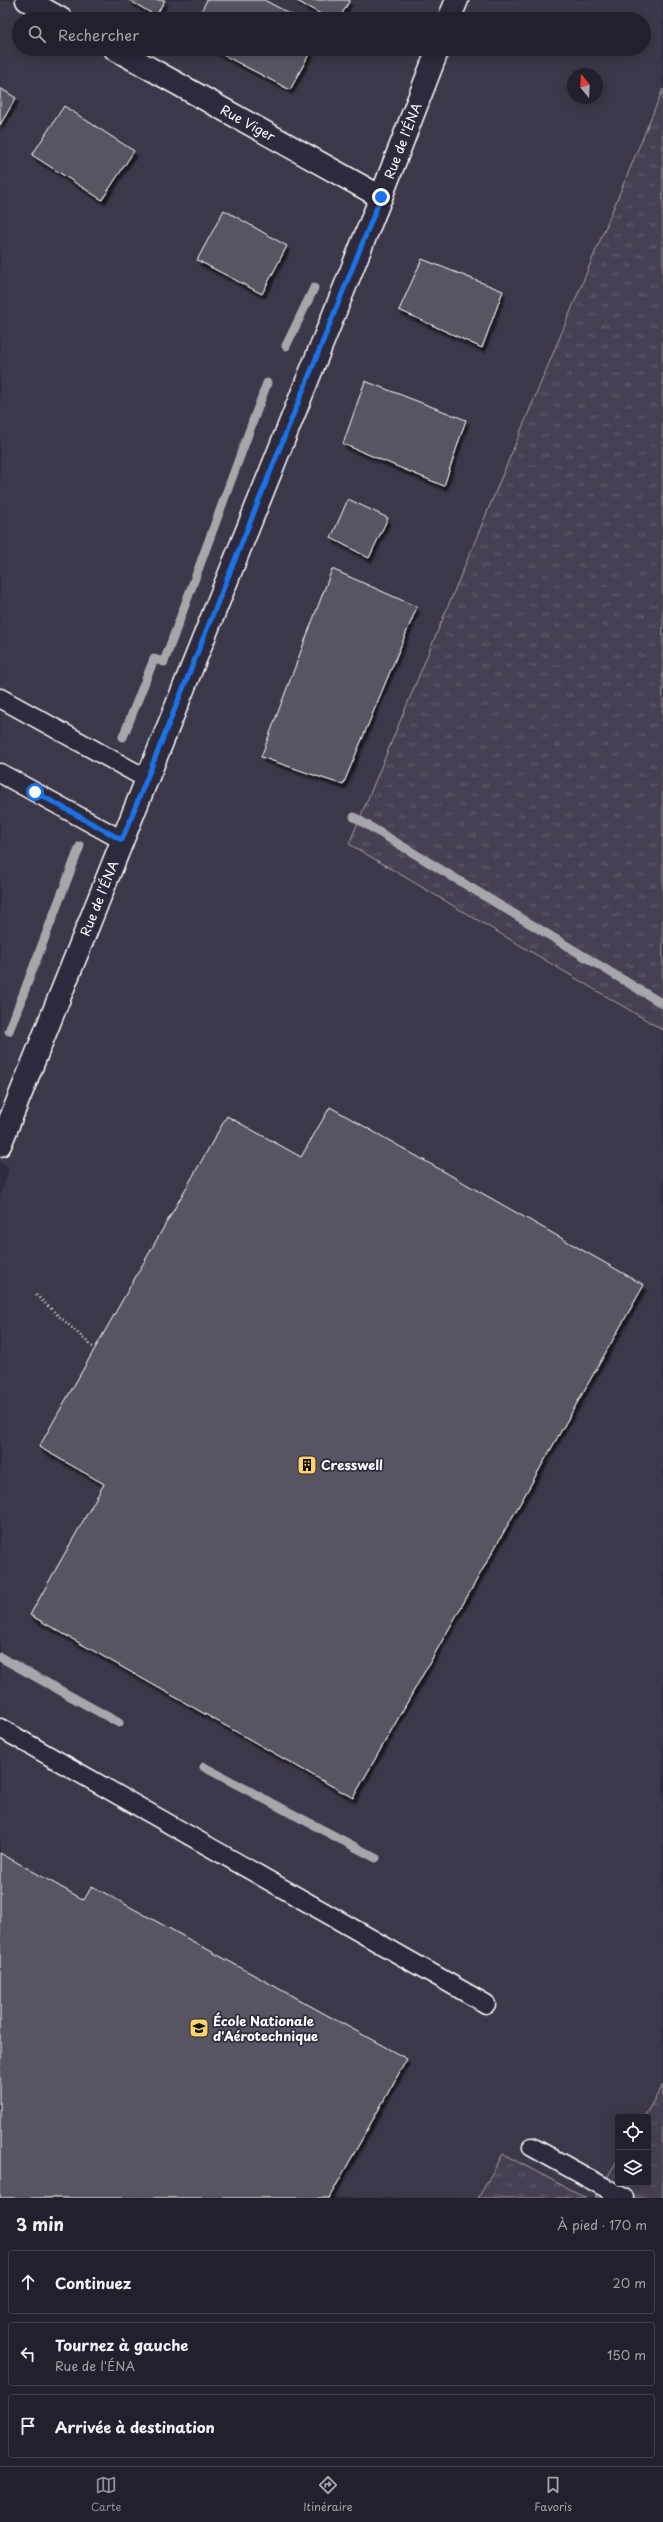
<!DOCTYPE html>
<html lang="fr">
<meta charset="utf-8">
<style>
body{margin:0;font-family:"Playpen Sans",sans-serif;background:#2f2d3a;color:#f1f3f6}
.controls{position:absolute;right:12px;bottom:12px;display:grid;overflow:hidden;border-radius:4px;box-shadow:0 2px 10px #0003}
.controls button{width:36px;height:36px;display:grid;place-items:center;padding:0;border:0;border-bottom:1px solid #403e4a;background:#23202e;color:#f1f3f6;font:20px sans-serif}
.compass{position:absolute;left:567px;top:68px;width:36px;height:36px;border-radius:50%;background:#23202e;box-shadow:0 2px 10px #0003;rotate:342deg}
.stop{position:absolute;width:12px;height:12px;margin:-9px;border:3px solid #1a73e8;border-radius:50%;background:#fff}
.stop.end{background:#1a73e8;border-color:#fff;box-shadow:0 1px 4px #0008}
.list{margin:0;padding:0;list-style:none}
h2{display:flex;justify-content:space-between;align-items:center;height:52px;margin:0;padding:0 16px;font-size:17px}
h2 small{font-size:13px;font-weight:400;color:#a3a3aa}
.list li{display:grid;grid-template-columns:26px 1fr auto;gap:12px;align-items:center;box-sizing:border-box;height:64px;margin:0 8px 8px;padding:0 8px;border:1px solid #403e4a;border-radius:4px}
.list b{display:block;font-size:15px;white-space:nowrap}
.list p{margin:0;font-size:13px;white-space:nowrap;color:#a3a3aa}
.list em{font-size:13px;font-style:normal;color:#a3a3aa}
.icon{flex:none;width:22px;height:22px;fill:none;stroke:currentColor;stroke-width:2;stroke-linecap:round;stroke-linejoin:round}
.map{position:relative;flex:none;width:663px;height:2198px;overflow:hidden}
.search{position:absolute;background:#23202e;box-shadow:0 2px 10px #0003;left:12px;right:12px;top:12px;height:44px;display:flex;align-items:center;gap:10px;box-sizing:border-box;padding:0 14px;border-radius:22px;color:#a3a3aa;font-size:15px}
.sheet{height:268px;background:#23202e}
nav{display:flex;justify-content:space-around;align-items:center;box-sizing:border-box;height:56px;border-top:1px solid #403e4a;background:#23202e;font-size:11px;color:#a3a3aa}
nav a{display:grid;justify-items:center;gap:2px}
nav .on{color:#8c9099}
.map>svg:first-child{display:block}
.built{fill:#3c3749;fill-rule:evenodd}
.grass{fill:url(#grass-tufts);stroke:#a2a0a8}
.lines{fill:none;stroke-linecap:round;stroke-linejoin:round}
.stream{stroke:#a7a6ad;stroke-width:9}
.building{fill:#595564;stroke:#fff;filter:url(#shadow)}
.service-casing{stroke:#fff;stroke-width:21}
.minor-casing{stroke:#fff;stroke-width:25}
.path{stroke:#fff;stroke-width:2.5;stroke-dasharray:1 3;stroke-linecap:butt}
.service{stroke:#2f2a3d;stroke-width:18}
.minor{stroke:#2f2a3d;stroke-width:22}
.route{stroke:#1a73e8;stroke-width:5}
.labels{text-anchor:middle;stroke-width:3.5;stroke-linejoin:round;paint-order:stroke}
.street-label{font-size:13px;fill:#fff;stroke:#2f2a3d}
.poi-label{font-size:13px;font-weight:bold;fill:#fff;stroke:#2f2a3d;text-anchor:start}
</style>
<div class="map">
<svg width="663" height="2198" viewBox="0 0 663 2198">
<defs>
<pattern id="grass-tufts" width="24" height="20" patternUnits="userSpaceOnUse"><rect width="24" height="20" fill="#464152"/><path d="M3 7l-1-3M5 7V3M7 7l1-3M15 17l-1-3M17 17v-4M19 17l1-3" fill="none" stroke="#625e6c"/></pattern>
<filter id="shadow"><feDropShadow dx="2.5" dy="4.5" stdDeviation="1" flood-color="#0009"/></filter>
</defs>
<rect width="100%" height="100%" fill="#2f2a3d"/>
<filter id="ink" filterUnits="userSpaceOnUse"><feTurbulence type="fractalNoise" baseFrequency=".025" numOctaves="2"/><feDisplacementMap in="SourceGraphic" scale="8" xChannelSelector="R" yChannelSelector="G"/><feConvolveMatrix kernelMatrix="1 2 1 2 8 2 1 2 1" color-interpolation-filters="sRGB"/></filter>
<g filter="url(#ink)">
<path class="built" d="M 0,0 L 663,0 L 663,2198 L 0,2198 L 0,1196 L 9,1169 L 0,1163 ZM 19,19 L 644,19 L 644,49 L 19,49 ZM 573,74 L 597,74 L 597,98 L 573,98 ZM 618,2117 L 648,2117 L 648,2183 L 618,2183 Z"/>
<g class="grass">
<polygon points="663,89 663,1030 349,844"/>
<polygon points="663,2085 663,2198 595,2198 618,2159 618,2183 648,2183 648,2117 644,2117"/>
<polygon points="503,2154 586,2198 478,2198"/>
</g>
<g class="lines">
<g class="stream">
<polyline points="286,346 314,288"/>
<polyline points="123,737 154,659 164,662 267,383"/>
<polyline points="354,817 663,1004"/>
<polyline points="9,1031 80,846"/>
<polyline points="0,1657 119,1723"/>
<polyline points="204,1767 376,1858"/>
</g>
</g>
<g class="building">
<polygon points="129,0 165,0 156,16"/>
<polygon points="207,0 264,0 300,19 197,19"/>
<polygon points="295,0 350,0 339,19 330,19"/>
<polygon points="212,49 312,49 290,90"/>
<polygon points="0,88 16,98 0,125"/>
<polygon points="64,106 134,151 102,200 32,155"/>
<polygon points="224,210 287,246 262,294 197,260"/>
<polygon points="422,259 503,291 482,348 399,310"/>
<polygon points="365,381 466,420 444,486 343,444"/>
<polygon points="348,499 388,518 369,558 331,538"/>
<polygon points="332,569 417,607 343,785 261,757"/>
<polygon points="330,1107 644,1285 353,1798 30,1615 104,1484 39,1447 227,1116 301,1157"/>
<polygon points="0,1853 84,1900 92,1886 407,2059 329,2198 0,2198"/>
</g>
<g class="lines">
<g class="service-casing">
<g id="service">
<polyline points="0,698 147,779"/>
<polyline points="0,773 122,840"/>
<polyline points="0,1728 486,2004"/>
<polyline points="532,2147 624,2198"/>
</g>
</g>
<g class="minor-casing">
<g id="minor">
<polyline points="27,0 61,19"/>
<polyline points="449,19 457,0"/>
<path id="s1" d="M 115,49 L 381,197"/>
<path id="s2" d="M 0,1145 L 381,197 L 438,49"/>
</g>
</g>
<polyline class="path" points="36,1295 95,1349"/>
<use href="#service" class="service"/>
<use href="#minor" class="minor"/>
</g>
</g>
<g class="lines" filter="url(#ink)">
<polyline class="route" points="35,792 122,840 381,197"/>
</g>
<defs>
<g id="building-square" transform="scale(1)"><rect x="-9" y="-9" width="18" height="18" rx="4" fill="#ffd166" stroke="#2f2a3d"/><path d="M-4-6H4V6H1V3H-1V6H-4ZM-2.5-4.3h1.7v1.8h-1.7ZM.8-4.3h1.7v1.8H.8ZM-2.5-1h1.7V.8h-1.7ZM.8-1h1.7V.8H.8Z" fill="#111"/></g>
<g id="university-square" transform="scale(1)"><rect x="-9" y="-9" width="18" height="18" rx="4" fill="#ffd166" stroke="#2f2a3d"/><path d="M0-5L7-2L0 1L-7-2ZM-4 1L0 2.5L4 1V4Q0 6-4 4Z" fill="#111"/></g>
</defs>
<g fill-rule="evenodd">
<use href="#building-square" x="307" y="1465"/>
<use href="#university-square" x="199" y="2028"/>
</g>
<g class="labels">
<g class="street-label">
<text dy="5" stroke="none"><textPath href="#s1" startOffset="152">Rue Viger</textPath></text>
<text dy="5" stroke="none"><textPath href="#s2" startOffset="1082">Rue de l'ÉNA</textPath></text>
<text dy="5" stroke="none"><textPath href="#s2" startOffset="266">Rue de l'ÉNA</textPath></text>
</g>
<g class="poi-label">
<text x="321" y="1470">Cresswell</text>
<text x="213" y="2026">École Nationale<tspan x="213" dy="15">d'Aérotechnique</tspan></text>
</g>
</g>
</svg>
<div class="controls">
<button><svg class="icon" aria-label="locate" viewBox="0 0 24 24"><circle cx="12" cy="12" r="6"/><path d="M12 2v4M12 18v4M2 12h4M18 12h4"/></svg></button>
<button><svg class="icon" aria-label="layers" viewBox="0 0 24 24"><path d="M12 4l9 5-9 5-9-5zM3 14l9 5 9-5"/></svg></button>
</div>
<svg class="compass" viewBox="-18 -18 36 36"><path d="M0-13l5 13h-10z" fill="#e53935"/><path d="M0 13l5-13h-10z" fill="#a3a3aa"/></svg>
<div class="stop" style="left:35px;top:792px"></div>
<div class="stop end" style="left:381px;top:197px"></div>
<div class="search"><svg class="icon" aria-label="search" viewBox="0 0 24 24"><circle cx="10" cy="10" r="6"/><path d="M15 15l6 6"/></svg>Rechercher</div>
</div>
<section class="sheet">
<h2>3 min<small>À pied · 170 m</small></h2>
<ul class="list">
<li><svg class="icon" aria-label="ahead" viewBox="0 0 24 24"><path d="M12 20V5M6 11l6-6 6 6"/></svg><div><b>Continuez</b></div><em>20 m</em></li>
<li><svg class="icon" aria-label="left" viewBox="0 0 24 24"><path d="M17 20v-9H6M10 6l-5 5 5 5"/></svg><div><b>Tournez à gauche</b><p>Rue de l'ÉNA</p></div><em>150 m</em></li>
<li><svg class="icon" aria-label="arrive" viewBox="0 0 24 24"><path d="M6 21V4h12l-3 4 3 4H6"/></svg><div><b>Arrivée à destination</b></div></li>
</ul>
</section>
<nav>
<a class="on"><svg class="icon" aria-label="map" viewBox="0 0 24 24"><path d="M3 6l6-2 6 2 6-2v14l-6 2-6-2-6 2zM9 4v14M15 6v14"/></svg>Carte</a>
<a><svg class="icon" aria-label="directions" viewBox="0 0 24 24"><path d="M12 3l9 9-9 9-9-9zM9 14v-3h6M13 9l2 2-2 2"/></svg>Itinéraire</a>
<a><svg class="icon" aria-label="saved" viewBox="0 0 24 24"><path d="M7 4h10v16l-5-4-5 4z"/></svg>Favoris</a>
</nav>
